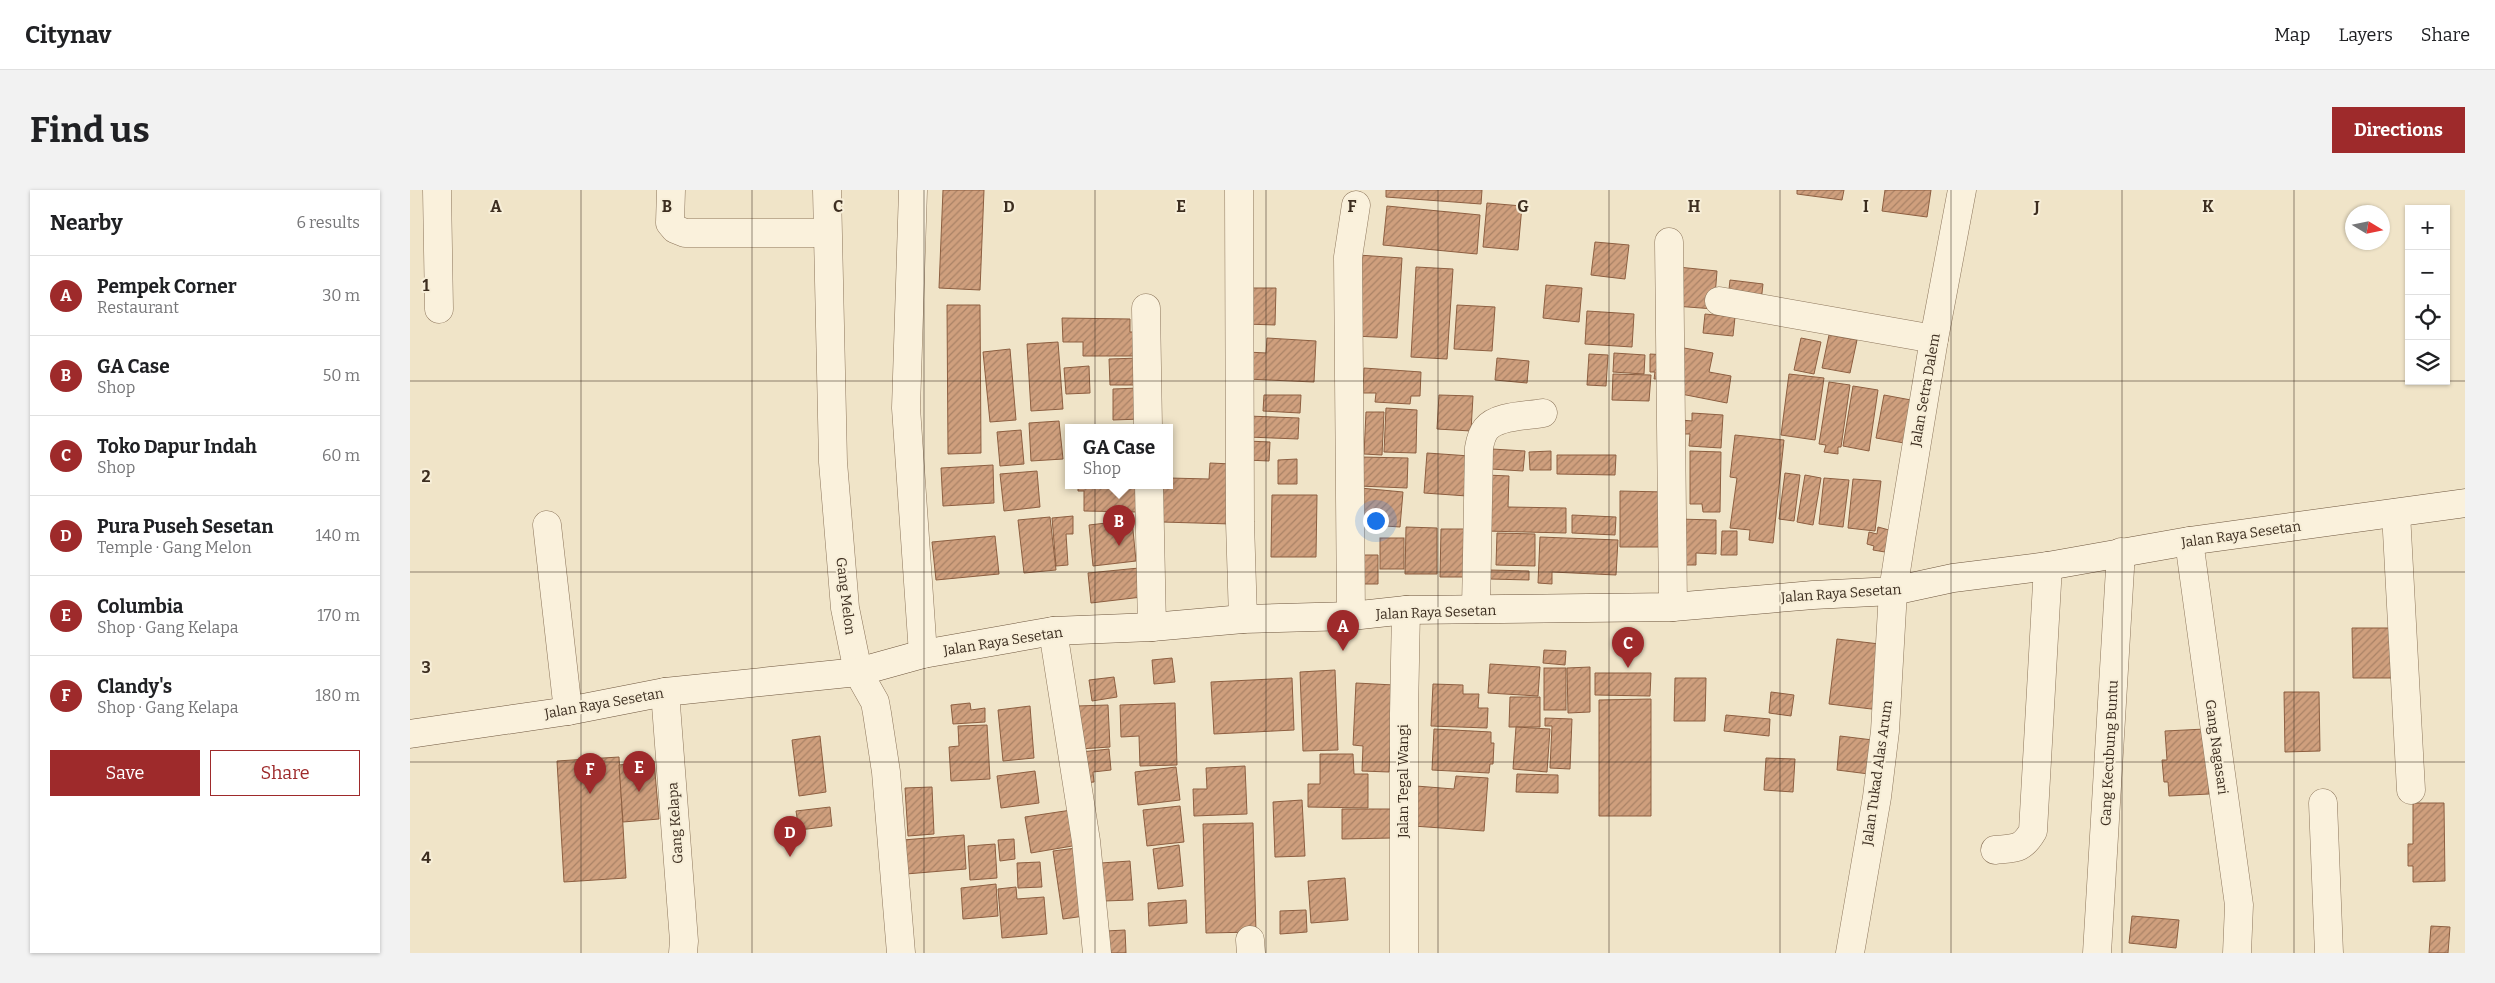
<!DOCTYPE html>
<meta charset="utf-8">
<style>
body{margin:0;font-family:Bitter,serif;background:#f2f2f2;color:#202124}
.controls{position:absolute;right:15px;top:15px;display:grid;overflow:hidden;border-radius:0px;box-shadow:0 1px 4px #0004}
.controls button{width:45px;height:45px;display:grid;place-items:center;padding:0;border:0;border-bottom:1px solid #e0e0e0;background:#fff;color:#202124;font:25px sans-serif}
.compass{position:absolute;left:1935px;top:15px;width:45px;height:45px;border-radius:50%;background:#fff;box-shadow:0 1px 4px #0004;rotate:100deg}
.you{position:absolute;left:965px;top:330px;width:18px;height:18px;margin:-12px;border:4px solid #fff;border-radius:50%;background:#1a73e8;box-shadow:0 0 0 8px #1a73e833}
.badge{display:grid;place-items:center;width:32px;height:32px;border-radius:50%;background:#9e2a2b;color:#fff;font-size:16px;font-weight:700}
.pin{position:absolute;translate:-50% -41px;filter:drop-shadow(0 1px 2px #0008)}
.pin::after{content:'';position:absolute;top:26px;width:18px;height:15px;background:inherit;clip-path:polygon(0 0,100% 0,50% 100%)}
.popup{position:absolute;left:655px;top:234px;width:108px;height:65px;box-sizing:border-box;display:grid;place-content:center;border-radius:0px;background:#fff;filter:drop-shadow(0 1px 4px #0005);font-size:16px;white-space:nowrap;color:#757577}
.popup b{font-size:19px;color:#202124}
.popup::after{content:'';position:absolute;left:50%;top:100%;margin-left:-10px;border:10px solid transparent;border-top-color:#fff}
.list{margin:0;padding:0;list-style:none}
h2{display:flex;justify-content:space-between;align-items:center;height:65px;margin:0;padding:0 20px;font-size:21px}
h2 small{font-size:16px;font-weight:400;color:#757577}
.list li{display:grid;grid-template-columns:32px 1fr auto;gap:15px;align-items:center;box-sizing:border-box;height:80px;padding:0 20px;border-top:1px solid #e0e0e0}
.list b{display:block;font-size:19px;white-space:nowrap}
.list p{margin:0;font-size:16px;white-space:nowrap;color:#757577}
.list em{font-size:16px;font-style:normal;color:#757577}
.actions{display:flex;gap:10px;padding:15px 20px}
.actions a{flex:1;padding:11px 0;border:1px solid #9e2a2b;border-radius:0px;text-align:center;font-size:18px;color:#9e2a2b}
.actions .main{background:#9e2a2b;color:#fff}
.icon{flex:none;width:28px;height:28px;fill:none;stroke:currentColor;stroke-width:2;stroke-linecap:round;stroke-linejoin:round}
.map{position:relative;flex:none;width:2055px;height:763px;overflow:hidden;border-radius:0px}
header{display:flex;align-items:center;gap:30px;box-sizing:border-box;height:70px;padding:0 25px;background:#fff;border-bottom:1px solid #e0e0e0}
header strong{font-size:24px}
nav{display:flex;gap:28px;margin-inline-start:auto;font-size:18px}
.intro{display:flex;align-items:center;justify-content:space-between;box-sizing:border-box;height:120px;padding:0 30px}
h1{margin:0;font-size:35px}
.button{padding:12px 22px;border-radius:0px;background:#9e2a2b;color:#fff;font-size:18px;font-weight:700}
main{display:flex;gap:30px;padding:0 30px}
aside{flex:1;background:#fff;border-radius:0px;box-shadow:0 1px 4px #0004}
.map>svg:first-child{display:block}
.building{fill:url(#building-hatch);stroke:#8d5f41}
.lines{fill:none;stroke-linecap:round;stroke-linejoin:round}
.street-casing{stroke:#8d765c;stroke-width:29}
.secondary-casing{stroke:#6f573f;stroke-width:29}
.street{stroke:#faf1dc;stroke-width:28}
.secondary{stroke:#faf1dc;stroke-width:28}
.grid{fill:none;stroke:#3d2e20;stroke-width:1;stroke-opacity:0.55}
.labels{text-anchor:middle;stroke-width:4;stroke-linejoin:round;paint-order:stroke}
.street-label{font-size:14px;fill:#3d2e20;stroke:#f7eed8}
.grid-label{font-size:16px;text-anchor:middle;font-weight:bold;fill:#3d2e20;stroke:#f7eed8;stroke-width:4;stroke-linejoin:round;paint-order:stroke}
</style>
<header>
<strong>Citynav</strong>
<nav><a>Map</a><a>Layers</a><a>Share</a></nav>
</header>
<div class="intro"><h1>Find us</h1><a class="button">Directions</a></div>
<main>
<aside>
<h2>Nearby<small>6 results</small></h2>
<ul class="list">
<li><span class="badge">A</span><div><b>Pempek Corner</b><p>Restaurant</p></div><em>30 m</em></li>
<li><span class="badge">B</span><div><b>GA Case</b><p>Shop</p></div><em>50 m</em></li>
<li><span class="badge">C</span><div><b>Toko Dapur Indah</b><p>Shop</p></div><em>60 m</em></li>
<li><span class="badge">D</span><div><b>Pura Puseh Sesetan</b><p>Temple · Gang Melon</p></div><em>140 m</em></li>
<li><span class="badge">E</span><div><b>Columbia</b><p>Shop · Gang Kelapa</p></div><em>170 m</em></li>
<li><span class="badge">F</span><div><b>Clandy's</b><p>Shop · Gang Kelapa</p></div><em>180 m</em></li>
</ul>
<div class="actions"><a class="main">Save</a><a>Share</a></div>
</aside>
<div class="map">
<svg width="2055" height="763" viewBox="0 0 2055 763">
<defs>
<pattern id="building-hatch" width="6" height="6" patternUnits="userSpaceOnUse" patternTransform="scale(1.25)"><rect width="6" height="6" fill="#cf9f7d"/><path d="M-1 1l2-2M0 6l6-6M5 7l2-2" fill="none" stroke="#a98266"/></pattern>
</defs>
<rect width="100%" height="100%" fill="#f0e4c8"/>
<g class="building">
<polygon points="533,0 574,0 570,100 529,98"/>
<polygon points="976,0 1072,0 1071,14 976,7"/>
<polygon points="1387,0 1434,0 1432,10 1387,4"/>
<polygon points="1475,0 1521,0 1517,27 1472,21"/>
<polygon points="1077,13 1112,16 1108,60 1073,57"/>
<polygon points="977,16 1070,25 1067,64 973,55"/>
<polygon points="1185,52 1219,55 1215,89 1181,85"/>
<polygon points="948,65 992,68 987,148 944,146"/>
<polygon points="1006,77 1043,79 1037,169 1001,167"/>
<polygon points="1268,77 1307,81 1304,119 1265,116"/>
<polygon points="1320,90 1353,94 1351,112 1318,108"/>
<polygon points="1136,95 1172,98 1169,132 1133,128"/>
<polygon points="836,98 866,98 865,135 835,134"/>
<polygon points="537,115 570,115 571,263 538,264"/>
<polygon points="1047,115 1085,117 1082,161 1044,159"/>
<polygon points="1177,121 1224,124 1222,157 1175,154"/>
<polygon points="1295,124 1325,127 1323,146 1293,143"/>
<polygon points="652,128 720,129 720,142 727,142 727,166 673,166 673,152 653,152"/>
<polygon points="1419,145 1447,150 1440,183 1412,178"/>
<polygon points="857,148 906,151 904,192 836,189 837,162 856,163"/>
<polygon points="1391,148 1411,152 1404,184 1384,180"/>
<polygon points="648,152 653,219 621,221 617,154"/>
<polygon points="1274,158 1303,163 1299,182 1321,186 1317,213 1266,203"/>
<polygon points="600,159 606,230 580,232 573,162"/>
<polygon points="1204,163 1235,165 1234,184 1203,182"/>
<polygon points="1179,164 1198,165 1196,196 1177,195"/>
<polygon points="1240,164 1257,165 1256,189 1244,189 1245,182 1240,182"/>
<polygon points="730,168 730,195 700,195 699,169"/>
<polygon points="1087,168 1119,171 1117,193 1085,190"/>
<polygon points="679,176 680,203 656,204 654,178"/>
<polygon points="954,178 1011,182 1010,206 1001,206 1000,214 965,212 966,203 953,203"/>
<polygon points="1203,184 1241,185 1239,211 1202,210"/>
<polygon points="1379,184 1414,188 1405,250 1371,245"/>
<polygon points="1419,192 1440,195 1431,257 1428,257 1428,264 1414,262 1416,255 1409,254"/>
<polygon points="1443,196 1468,200 1459,261 1433,256"/>
<polygon points="729,198 731,229 703,230 703,199"/>
<polygon points="854,205 891,205 890,223 853,221"/>
<polygon points="1029,205 1063,206 1061,241 1027,239"/>
<polygon points="1474,205 1501,210 1494,253 1466,248"/>
<polygon points="976,218 1007,220 1006,263 974,262"/>
<polygon points="956,222 974,222 972,265 954,264"/>
<polygon points="1282,223 1313,225 1311,258 1279,256 1280,244 1270,244 1271,230 1282,231"/>
<polygon points="838,226 889,228 888,249 838,247"/>
<polygon points="649,231 653,269 621,271 619,233"/>
<polygon points="611,240 614,274 590,276 587,242"/>
<polygon points="1325,245 1374,250 1363,353 1339,350 1340,340 1320,338 1327,288 1320,287"/>
<polygon points="837,251 860,252 859,271 836,270"/>
<polygon points="1082,259 1115,261 1113,281 1081,279"/>
<polygon points="1141,261 1141,280 1120,280 1119,262"/>
<polygon points="1280,261 1311,262 1310,322 1293,322 1292,314 1280,314"/>
<polygon points="1017,263 1060,266 1057,306 1014,303"/>
<polygon points="1147,265 1206,265 1205,285 1147,284"/>
<polygon points="951,267 998,268 997,298 949,296"/>
<polygon points="887,269 887,294 868,294 868,270"/>
<polygon points="800,273 822,274 821,334 752,332 753,295 759,295 759,288 799,289"/>
<polygon points="583,275 584,313 533,316 531,278"/>
<polygon points="627,281 630,317 594,321 590,284"/>
<polygon points="1375,283 1390,285 1384,331 1369,329"/>
<polygon points="1076,285 1099,286 1098,317 1156,318 1156,343 1075,341"/>
<polygon points="1395,285 1411,288 1403,335 1387,332"/>
<polygon points="1414,288 1439,290 1433,337 1409,334"/>
<polygon points="1443,289 1471,291 1465,341 1438,338"/>
<polygon points="668,295 726,295 727,322 674,321 674,301 668,301"/>
<polygon points="950,298 993,302 990,337 947,334"/>
<polygon points="1210,301 1254,302 1254,357 1210,357"/>
<polygon points="862,305 907,305 906,367 861,367"/>
<polygon points="1162,325 1206,327 1205,345 1162,343"/>
<polygon points="663,326 663,344 656,344 658,375 646,376 642,328"/>
<polygon points="640,327 646,380 614,383 608,330"/>
<polygon points="1267,329 1306,330 1306,364 1286,363 1286,375 1266,375"/>
<polygon points="722,330 726,371 683,376 679,335"/>
<polygon points="996,337 1027,338 1027,384 995,384"/>
<polygon points="1468,337 1479,340 1475,362 1463,360 1464,356 1457,354 1459,342 1467,344"/>
<polygon points="1031,339 1056,339 1055,387 1030,387"/>
<polygon points="1312,341 1327,341 1327,365 1311,365"/>
<polygon points="1087,343 1125,344 1125,376 1086,375"/>
<polygon points="585,346 589,384 526,390 522,352"/>
<polygon points="1130,347 1208,350 1206,385 1142,382 1142,394 1128,393"/>
<rect x="970" y="348" width="24" height="31"/>
<polygon points="953,365 968,365 968,394 952,394"/>
<polygon points="729,378 732,407 681,413 678,383"/>
<polygon points="1080,380 1119,381 1119,390 1080,389"/>
<polygon points="1942,438 1986,438 1986,488 1943,488"/>
<polygon points="1427,449 1478,455 1470,520 1419,514"/>
<polygon points="1134,460 1156,461 1155,475 1133,473"/>
<polygon points="762,468 765,492 744,494 742,470"/>
<polygon points="1080,474 1130,477 1128,506 1078,503"/>
<polygon points="1180,477 1180,522 1158,523 1157,478"/>
<rect x="1134" y="478" width="22" height="42"/>
<polygon points="925,480 928,560 893,561 890,482"/>
<polygon points="1185,483 1241,483 1240,506 1185,505"/>
<polygon points="704,487 707,507 682,511 679,490"/>
<polygon points="882,488 884,540 804,544 801,492"/>
<polygon points="1265,488 1296,488 1295,531 1264,531"/>
<polygon points="946,493 984,495 979,582 952,581 953,556 943,555"/>
<polygon points="1023,494 1053,495 1053,504 1069,504 1068,518 1078,518 1077,538 1021,536"/>
<polygon points="1361,502 1384,505 1381,526 1359,523"/>
<polygon points="1874,502 1909,502 1910,561 1875,562"/>
<polygon points="1100,507 1130,507 1130,537 1099,537"/>
<polygon points="1241,509 1241,626 1189,626 1189,510"/>
<polygon points="560,513 561,520 575,518 575,532 543,534 541,515"/>
<polygon points="765,513 767,575 730,576 729,546 711,547 710,515"/>
<polygon points="698,515 700,557 669,559 667,516"/>
<polygon points="620,516 624,568 593,571 588,520"/>
<polygon points="1316,525 1360,529 1359,546 1314,541"/>
<polygon points="1135,528 1162,529 1160,579 1140,578 1142,536 1135,536"/>
<polygon points="577,535 580,589 541,591 539,557 549,556 548,536"/>
<polygon points="1106,537 1140,539 1137,582 1103,579"/>
<polygon points="1024,539 1081,542 1081,553 1084,553 1083,574 1080,574 1079,583 1022,580"/>
<polygon points="1795,539 1799,604 1759,606 1758,592 1754,592 1752,570 1757,570 1755,541"/>
<polygon points="410,546 416,602 389,606 382,550"/>
<polygon points="1430,546 1471,551 1467,585 1427,580"/>
<polygon points="699,559 701,580 683,582 684,592 673,593 671,562"/>
<polygon points="910,564 943,564 944,584 958,584 958,618 898,617 898,594 910,594"/>
<polygon points="209,567 216,688 154,692 147,571"/>
<polygon points="1356,568 1385,569 1383,602 1354,600"/>
<polygon points="244,571 249,629 213,632 209,575"/>
<polygon points="835,576 837,624 784,626 783,599 797,599 796,578"/>
<polygon points="766,577 770,610 728,615 725,582"/>
<polygon points="625,581 629,613 591,618 587,586"/>
<polygon points="1107,584 1148,585 1148,603 1106,602"/>
<polygon points="1046,586 1078,588 1074,641 1003,636 1006,596 1044,599"/>
<polygon points="522,597 524,644 498,646 495,598"/>
<polygon points="892,610 895,666 865,667 863,612"/>
<polygon points="2003,613 2034,613 2035,691 2003,692 2003,676 1998,676 1998,654 2003,654"/>
<polygon points="770,616 774,652 737,656 733,620"/>
<polygon points="420,617 422,636 389,640 386,621"/>
<polygon points="668,619 674,654 621,663 615,627"/>
<polygon points="932,619 982,619 982,648 932,649"/>
<polygon points="843,633 846,742 796,743 793,634"/>
<polygon points="554,645 556,679 496,684 493,650"/>
<polygon points="604,649 605,669 590,671 588,650"/>
<polygon points="585,654 587,688 560,690 558,656"/>
<polygon points="769,655 773,696 748,699 743,659"/>
<polygon points="674,657 682,725 653,729 643,661"/>
<polygon points="720,671 723,710 694,711 691,673"/>
<polygon points="630,672 632,697 608,698 607,673"/>
<polygon points="935,688 938,730 901,733 898,691"/>
<polygon points="586,694 588,726 553,729 551,698"/>
<polygon points="606,697 607,709 634,707 637,744 592,748 588,699"/>
<polygon points="776,710 777,733 739,736 738,713"/>
<polygon points="896,720 897,742 870,744 870,721"/>
<polygon points="1722,726 1769,730 1766,758 1719,753"/>
<polygon points="2021,736 2040,737 2038,763 2019,763"/>
<polygon points="715,740 716,763 698,763 696,741"/>
</g>
<g class="lines">
<g class="street-casing">
<g id="street">
<polyline points="27,0 29,119"/>
<polyline points="261,0 260,33 265,39 275,43 417,43"/>
<polyline points="417,0 423,272 435,418 448,482 465,512 467,523 476,582 491,763"/>
<polyline points="503,0 496,218 513,464"/>
<polyline points="829,0 830,332 833,429"/>
<polyline points="1259,52 1263,417"/>
<polyline points="1309,111 1524,149"/>
<polyline points="736,118 738,237"/>
<polyline points="739,295 742,437"/>
<polyline points="1986,323 2001,600"/>
<polyline points="137,335 158,521"/>
<polyline points="1779,351 1829,715 1827,763"/>
<path d="M 1066,419 L 1069,258 C 1070,252 1072,244 1076,239 C 1087,225 1117,226 1133,223"/>
<polyline points="941,426 938,67 946,15"/>
<polyline points="643,441 676,651 687,763"/>
<polyline points="255,502 274,751 273,763"/>
<polyline points="1913,613 1919,763"/>
<path d="M 1585,660 C 1605,658 1612,660 1623,641 L 1638,376"/>
<polyline points="840,750 841,763"/>
<polyline points="994,763 994,523 996,420"/>
<polyline points="1440,763 1467,607 1475,541 1483,401 1491,349 1524,149 1552,0"/>
<polyline points="1687,763 1711,362"/>
</g>
</g>
<g class="secondary-casing">
<polyline id="secondary" points="0,544 158,521 255,502 448,482 513,464 643,441 742,437 833,429 941,426 996,420 1263,417 1403,405 1483,401 1543,388 1638,376 1779,351 2055,313"/>
</g>
<use href="#street" class="street"/>
<use href="#secondary" class="secondary"/>
</g>
<path class="grid" d="M 171,0 L 171,763M 342,0 L 342,763M 514,0 L 514,763M 685,0 L 685,763M 856,0 L 856,763M 1028,0 L 1028,763M 1199,0 L 1199,763M 1370,0 L 1370,763M 1541,0 L 1541,763M 1712,0 L 1712,763M 1884,0 L 1884,763M 0,191 L 1999,191M 2036,191 L 2055,191M 0,382 L 2055,382M 0,572 L 2055,572"/>
<g class="labels">
<g class="street-label">
<text transform="translate(1515 200) rotate(-80)" y="5">Jalan Setra Dalem</text>
<text transform="translate(1831 344) rotate(-8)" y="5">Jalan Raya Sesetan</text>
<text transform="translate(1431 403) rotate(-4)" y="5">Jalan Raya Sesetan</text>
<text transform="translate(436 406) rotate(83)" y="5">Gang Melon</text>
<text transform="translate(1026 422) rotate(-2)" y="5">Jalan Raya Sesetan</text>
<text transform="translate(593 451) rotate(-9)" y="5">Jalan Raya Sesetan</text>
<text transform="translate(194 513) rotate(-10)" y="5">Jalan Raya Sesetan</text>
<text transform="translate(1807 557) rotate(82)" y="5">Gang Nagasari</text>
<text transform="translate(1699 563) rotate(-87)" y="5">Gang Kecubung Buntu</text>
<text transform="translate(1467 583) rotate(-82)" y="5">Jalan Tukad Alas Arum</text>
<text transform="translate(993 591) rotate(-90)" y="5">Jalan Tegal Wangi</text>
<text transform="translate(265 633) rotate(-94)" y="5">Gang Kelapa</text>
</g>
</g>
<g class="grid-label">
<text x="86" y="22">A</text>
<text x="257" y="22">B</text>
<text x="428" y="22">C</text>
<text x="599" y="22">D</text>
<text x="771" y="22">E</text>
<text x="942" y="22">F</text>
<text x="1113" y="22">G</text>
<text x="1284" y="22">H</text>
<text x="1456" y="22">I</text>
<text x="1627" y="22">J</text>
<text x="1798" y="22">K</text>
<text x="16" y="101">1</text>
<text x="16" y="292">2</text>
<text x="16" y="483">3</text>
<text x="16" y="673">4</text>
</g>
</svg>
<div class="controls">
<button>+</button>
<button>−</button>
<button><svg class="icon" aria-label="locate" viewBox="0 0 24 24"><circle cx="12" cy="12" r="6"/><path d="M12 2v4M12 18v4M2 12h4M18 12h4"/></svg></button>
<button><svg class="icon" aria-label="layers" viewBox="0 0 24 24"><path d="M12 4l9 5-9 5-9-5zM3 14l9 5 9-5"/></svg></button>
</div>
<svg class="compass" viewBox="-18 -18 36 36"><path d="M0-13l5 13h-10z" fill="#e53935"/><path d="M0 13l5-13h-10z" fill="#757577"/></svg>
<div class="you"></div>
<div class="pin badge" style="left:933px;top:461px">A</div>
<div class="pin badge" style="left:709px;top:356px">B</div>
<div class="popup"><b>GA Case</b>Shop</div>
<div class="pin badge" style="left:1218px;top:478px">C</div>
<div class="pin badge" style="left:380px;top:667px">D</div>
<div class="pin badge" style="left:229px;top:602px">E</div>
<div class="pin badge" style="left:180px;top:604px">F</div>
</div>
</main>
